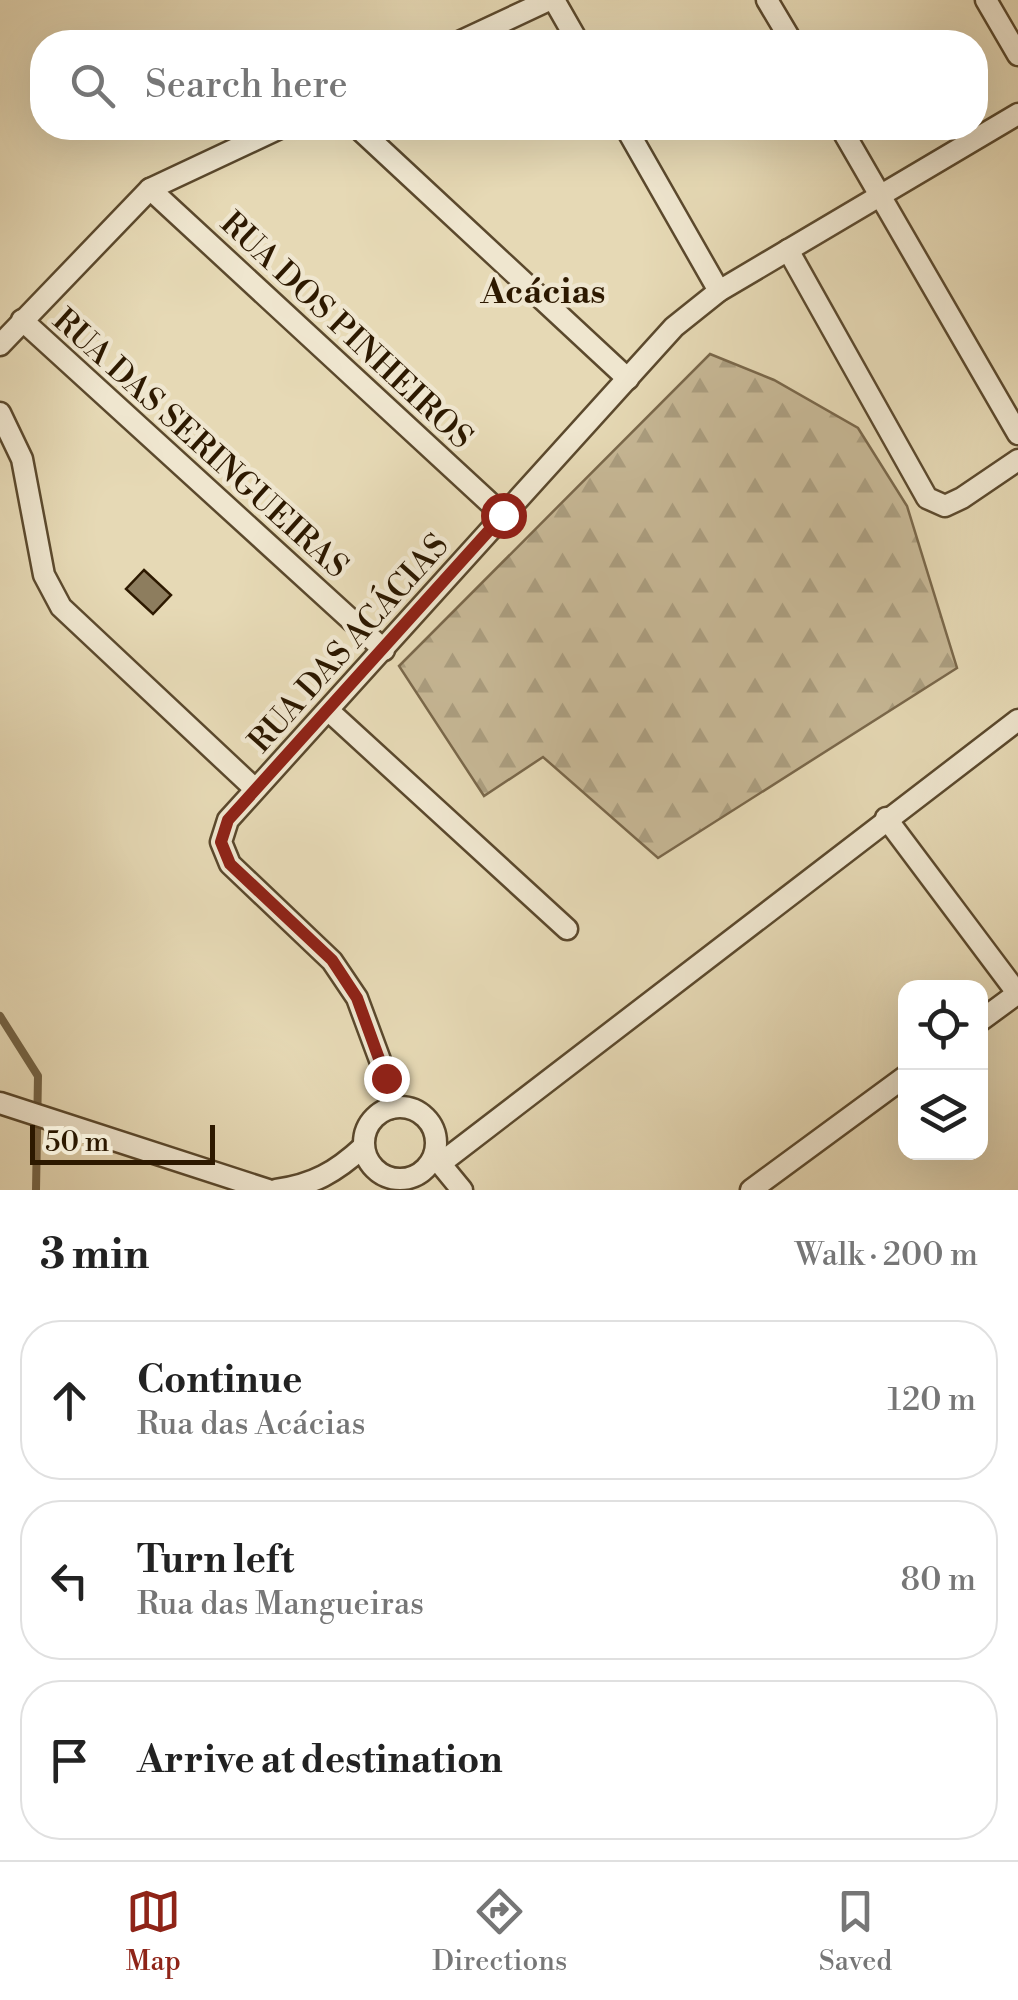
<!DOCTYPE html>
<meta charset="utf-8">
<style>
body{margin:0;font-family:"Libre Bodoni",serif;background:#f2f2f2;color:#222}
.controls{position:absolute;right:30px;bottom:30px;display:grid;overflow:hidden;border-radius:20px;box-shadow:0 10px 40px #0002}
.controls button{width:90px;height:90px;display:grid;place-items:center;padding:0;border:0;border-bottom:2px solid #e0e0e0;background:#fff;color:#222;font:50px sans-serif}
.scale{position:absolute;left:30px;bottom:25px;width:185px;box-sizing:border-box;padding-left:10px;border:5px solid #2d1900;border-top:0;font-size:28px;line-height:35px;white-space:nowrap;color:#2d1900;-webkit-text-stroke:8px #efe6cf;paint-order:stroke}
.stop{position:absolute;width:30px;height:30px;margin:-22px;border:8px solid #8f2418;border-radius:50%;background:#fff}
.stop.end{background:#8f2418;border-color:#fff;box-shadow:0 2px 10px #0008}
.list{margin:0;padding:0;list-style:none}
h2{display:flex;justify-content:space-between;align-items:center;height:130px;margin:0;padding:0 40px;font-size:42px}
h2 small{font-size:32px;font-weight:400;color:#767676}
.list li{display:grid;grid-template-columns:65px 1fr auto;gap:30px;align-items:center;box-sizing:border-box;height:160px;margin:0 20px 20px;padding:0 20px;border:2px solid #e0e0e0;border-radius:40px}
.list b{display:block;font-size:38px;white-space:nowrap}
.list p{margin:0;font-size:32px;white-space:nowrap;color:#767676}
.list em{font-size:32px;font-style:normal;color:#767676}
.icon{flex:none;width:55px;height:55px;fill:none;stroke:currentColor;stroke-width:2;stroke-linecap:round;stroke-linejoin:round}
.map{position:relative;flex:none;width:1018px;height:1190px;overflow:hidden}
.search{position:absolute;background:#fff;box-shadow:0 10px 40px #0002;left:30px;right:30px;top:30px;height:110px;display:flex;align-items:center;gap:25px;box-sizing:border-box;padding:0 35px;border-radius:40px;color:#767676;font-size:38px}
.sheet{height:670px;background:#fff}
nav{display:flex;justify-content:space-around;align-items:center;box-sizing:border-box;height:140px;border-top:2px solid #e0e0e0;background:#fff;font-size:28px;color:#767676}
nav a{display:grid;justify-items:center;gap:5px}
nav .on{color:#8f2418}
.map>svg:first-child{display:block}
.forest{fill:url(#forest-firs);stroke:#7a684b;stroke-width:2.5}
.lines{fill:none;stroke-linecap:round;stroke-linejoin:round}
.stream{stroke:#766547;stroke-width:8}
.building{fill:#8d7d5e;stroke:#2d1900;stroke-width:2.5}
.minor-casing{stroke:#5b492d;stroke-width:25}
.minor{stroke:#efe6cf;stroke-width:20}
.route{stroke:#8f2418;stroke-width:12}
.labels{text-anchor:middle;stroke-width:9;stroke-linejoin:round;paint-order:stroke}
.street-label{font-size:32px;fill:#2d1900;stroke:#efe6cf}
.neighbourhood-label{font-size:35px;font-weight:bold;fill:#2d1900;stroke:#efe6cf}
</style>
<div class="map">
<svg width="1018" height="1190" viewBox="0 0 1018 1190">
<defs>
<pattern id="forest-firs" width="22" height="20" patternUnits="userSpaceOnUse" patternTransform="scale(2.5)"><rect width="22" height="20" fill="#c7b896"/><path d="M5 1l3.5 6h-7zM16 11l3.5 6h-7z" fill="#ab9e80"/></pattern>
</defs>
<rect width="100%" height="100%" fill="#e6d9b5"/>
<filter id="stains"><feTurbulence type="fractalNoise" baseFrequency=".002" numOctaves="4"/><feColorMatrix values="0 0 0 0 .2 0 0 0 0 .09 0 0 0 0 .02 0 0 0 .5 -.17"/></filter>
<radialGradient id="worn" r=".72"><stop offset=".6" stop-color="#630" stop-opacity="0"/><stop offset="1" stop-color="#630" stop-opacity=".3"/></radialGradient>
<polygon class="forest" points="710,354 774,380 858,428 907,506 957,668 658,858 543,757 484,796 399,666"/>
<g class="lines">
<polyline class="stream" points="0,1016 38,1076 36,1190"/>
</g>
<polygon class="building" points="144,570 171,595 153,614 126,589"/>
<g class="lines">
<g class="minor-casing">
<g id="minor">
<polyline points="554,0 578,42"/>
<polyline points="767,0 792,42"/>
<polyline points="986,0 1018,55"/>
<polyline points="459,42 549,0"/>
<polyline points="358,128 628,379"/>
<polyline points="626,128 719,291"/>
<polyline points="841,128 1018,434"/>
<polyline points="150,189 503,515"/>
<polyline points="788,250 927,498 945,506 962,498 1018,460"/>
<polyline points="22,320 384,650"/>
<polyline points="0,345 150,189 280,128"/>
<polyline points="0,413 22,459 44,575 61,607 255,789"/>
<polyline points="329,711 567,929"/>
<polyline points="886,818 1018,994"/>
<polyline points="980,1021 1018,993"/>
<polyline points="0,1103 268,1190"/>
<circle cx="400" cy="1143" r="36"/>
<polyline points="391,1108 387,1079 357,998 332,961 230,864 221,842 228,820 674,327 719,291 1018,114"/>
<polyline points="434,1156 462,1190"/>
<polyline points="441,1163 1018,720"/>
<path d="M 276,1190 C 313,1185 336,1172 363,1147"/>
<polyline points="751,1190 906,1076"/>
</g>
</g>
<use href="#minor" class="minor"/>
</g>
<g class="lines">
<polyline class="route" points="386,1078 357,998 332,960 230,864 221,842 228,820 503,515"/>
</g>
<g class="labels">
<g class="street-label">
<text transform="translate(347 330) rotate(43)" y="11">RUA DOS PINHEIROS</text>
<text transform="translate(201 443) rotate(42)" y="11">RUA DAS SERINGUEIRAS</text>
<text transform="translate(348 643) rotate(-48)" y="11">RUA DAS ACÁCIAS</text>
</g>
<g class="neighbourhood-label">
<text x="543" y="303">Acácias</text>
</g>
</g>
<rect width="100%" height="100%" filter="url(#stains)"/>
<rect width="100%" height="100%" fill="url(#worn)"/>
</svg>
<div class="controls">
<button><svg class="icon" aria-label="locate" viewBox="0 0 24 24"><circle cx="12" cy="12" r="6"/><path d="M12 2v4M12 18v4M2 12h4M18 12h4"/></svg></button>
<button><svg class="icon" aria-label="layers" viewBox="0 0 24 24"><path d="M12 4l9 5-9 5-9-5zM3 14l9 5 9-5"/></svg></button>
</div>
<div class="scale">50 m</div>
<div class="stop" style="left:503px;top:515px"></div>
<div class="stop end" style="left:386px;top:1078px"></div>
<div class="search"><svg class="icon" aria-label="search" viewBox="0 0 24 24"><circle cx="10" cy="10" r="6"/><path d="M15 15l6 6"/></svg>Search here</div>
</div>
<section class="sheet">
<h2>3 min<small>Walk · 200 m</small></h2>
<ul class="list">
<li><svg class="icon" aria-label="ahead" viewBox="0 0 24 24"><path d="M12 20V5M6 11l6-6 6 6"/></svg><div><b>Continue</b><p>Rua das Acácias</p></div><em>120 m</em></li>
<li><svg class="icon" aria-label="left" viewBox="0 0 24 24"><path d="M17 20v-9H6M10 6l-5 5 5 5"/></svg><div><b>Turn left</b><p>Rua das Mangueiras</p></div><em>80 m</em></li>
<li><svg class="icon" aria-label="arrive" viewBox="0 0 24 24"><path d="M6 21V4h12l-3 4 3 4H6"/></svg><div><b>Arrive at destination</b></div></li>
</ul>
</section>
<nav>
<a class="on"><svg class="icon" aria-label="map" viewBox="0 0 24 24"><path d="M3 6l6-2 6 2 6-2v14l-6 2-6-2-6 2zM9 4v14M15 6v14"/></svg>Map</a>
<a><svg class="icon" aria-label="directions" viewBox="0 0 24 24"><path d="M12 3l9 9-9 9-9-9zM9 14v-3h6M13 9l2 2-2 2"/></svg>Directions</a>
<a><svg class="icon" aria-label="saved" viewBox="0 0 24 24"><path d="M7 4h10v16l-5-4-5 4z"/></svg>Saved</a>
</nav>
